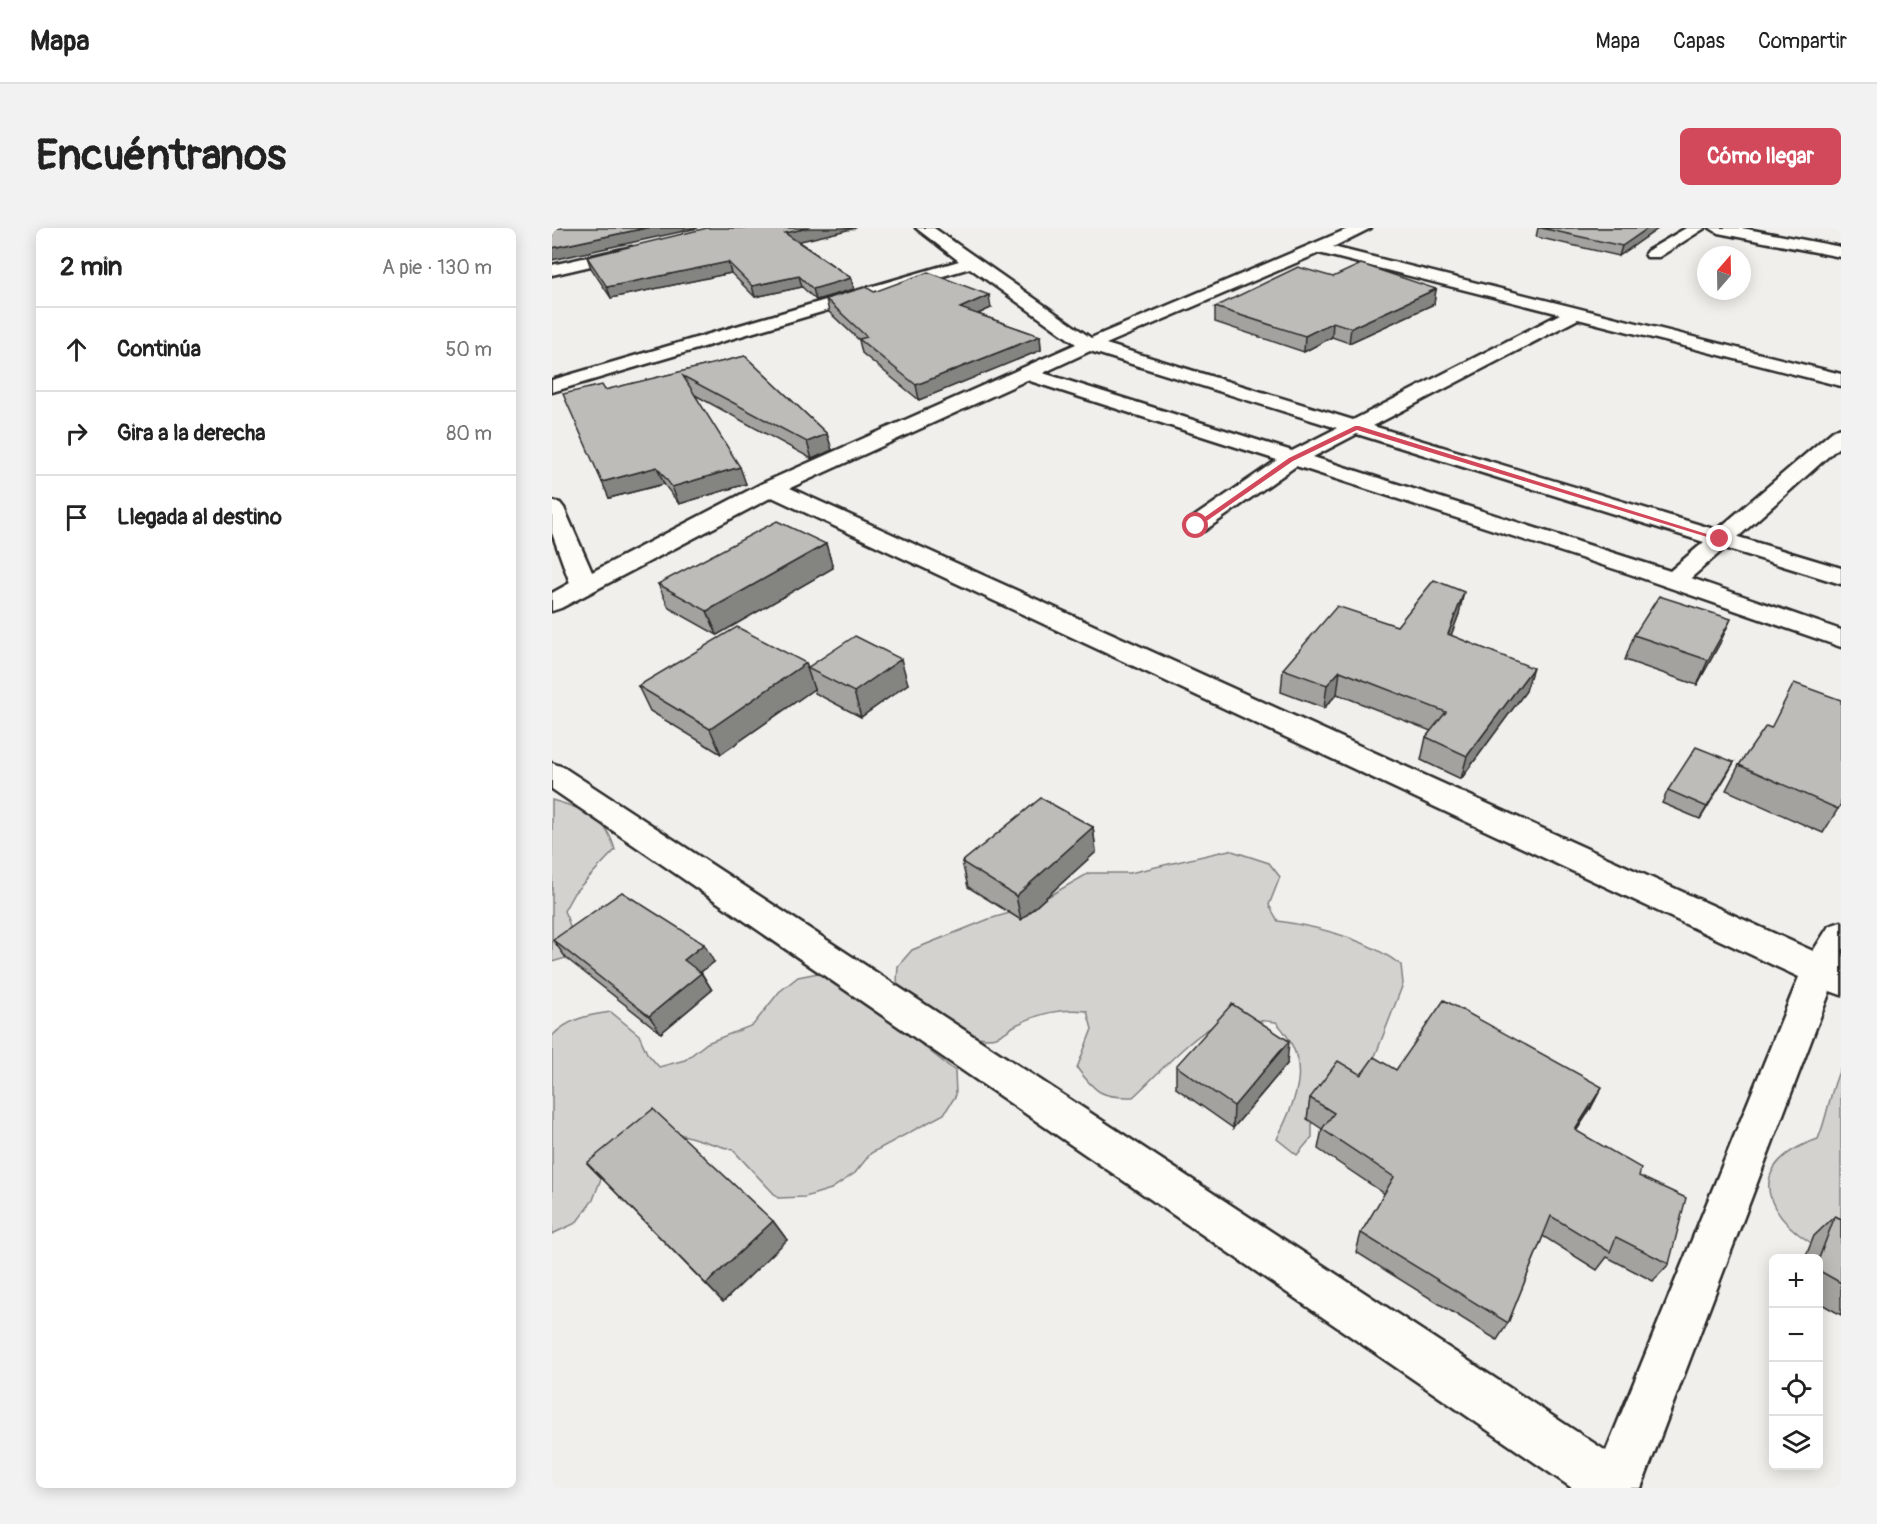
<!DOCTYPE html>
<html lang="es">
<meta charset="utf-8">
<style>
body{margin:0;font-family:Pangolin,sans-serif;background:#f2f2f2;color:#222}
.controls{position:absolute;right:18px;bottom:18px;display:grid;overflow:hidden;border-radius:9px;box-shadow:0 3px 15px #0003}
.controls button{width:54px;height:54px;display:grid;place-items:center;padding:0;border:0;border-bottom:2px solid #e0e0e0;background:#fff;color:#222;font:30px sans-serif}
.compass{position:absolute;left:1145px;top:18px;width:54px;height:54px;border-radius:50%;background:#fff;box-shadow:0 3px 15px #0003;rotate:20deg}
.stop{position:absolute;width:18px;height:18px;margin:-14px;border:4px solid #d1495b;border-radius:50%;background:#fff}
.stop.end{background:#d1495b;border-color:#fff;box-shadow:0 2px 6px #0008}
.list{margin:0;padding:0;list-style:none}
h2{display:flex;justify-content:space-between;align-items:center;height:78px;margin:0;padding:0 24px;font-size:26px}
h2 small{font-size:20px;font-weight:400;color:#767676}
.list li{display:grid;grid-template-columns:39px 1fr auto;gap:18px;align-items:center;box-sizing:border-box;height:84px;padding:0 24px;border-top:2px solid #e0e0e0}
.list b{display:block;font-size:22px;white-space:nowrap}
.list em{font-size:20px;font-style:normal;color:#767676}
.icon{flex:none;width:33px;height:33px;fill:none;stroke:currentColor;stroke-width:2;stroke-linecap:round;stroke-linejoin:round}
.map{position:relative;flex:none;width:1289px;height:1260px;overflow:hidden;border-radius:9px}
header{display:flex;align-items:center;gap:36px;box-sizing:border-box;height:84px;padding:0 30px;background:#fff;border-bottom:2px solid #e0e0e0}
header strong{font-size:28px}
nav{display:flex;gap:33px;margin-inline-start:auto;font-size:21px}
.intro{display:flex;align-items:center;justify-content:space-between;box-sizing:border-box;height:144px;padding:0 36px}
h1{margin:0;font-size:42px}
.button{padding:15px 27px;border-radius:9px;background:#d1495b;color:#fff;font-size:21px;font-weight:700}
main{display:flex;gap:36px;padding:0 36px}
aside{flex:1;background:#fff;border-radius:9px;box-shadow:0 3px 15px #0003}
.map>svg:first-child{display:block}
.green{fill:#d3d2cf;stroke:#7f7e7d;stroke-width:1.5}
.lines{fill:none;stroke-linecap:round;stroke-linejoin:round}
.street-casing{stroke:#2b2b2b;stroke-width:5}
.street{fill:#fdfcf7;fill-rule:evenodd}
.wall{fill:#a3a29e;stroke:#2b2b2b;stroke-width:1.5}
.shaded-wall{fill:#848481;stroke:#2b2b2b;stroke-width:1.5}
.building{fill:#bdbcb8;stroke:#2b2b2b;stroke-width:1.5}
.route{fill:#d1495b}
</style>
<header>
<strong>Mapa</strong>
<nav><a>Mapa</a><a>Capas</a><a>Compartir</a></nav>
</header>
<div class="intro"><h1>Encuéntranos</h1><a class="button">Cómo llegar</a></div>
<main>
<aside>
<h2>2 min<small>A pie · 130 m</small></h2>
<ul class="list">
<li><svg class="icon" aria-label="ahead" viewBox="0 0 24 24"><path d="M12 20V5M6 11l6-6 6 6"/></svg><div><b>Continúa</b></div><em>50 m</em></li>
<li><svg class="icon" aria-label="right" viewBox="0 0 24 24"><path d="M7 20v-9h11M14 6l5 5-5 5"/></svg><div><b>Gira a la derecha</b></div><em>80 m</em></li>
<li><svg class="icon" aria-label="arrive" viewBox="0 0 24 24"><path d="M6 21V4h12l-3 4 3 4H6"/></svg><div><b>Llegada al destino</b></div></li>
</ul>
</aside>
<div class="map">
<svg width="1289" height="1260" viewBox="0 0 1289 1260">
<rect width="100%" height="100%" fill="#f0efeb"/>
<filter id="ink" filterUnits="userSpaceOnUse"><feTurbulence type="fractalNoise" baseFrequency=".0167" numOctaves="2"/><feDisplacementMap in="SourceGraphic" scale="12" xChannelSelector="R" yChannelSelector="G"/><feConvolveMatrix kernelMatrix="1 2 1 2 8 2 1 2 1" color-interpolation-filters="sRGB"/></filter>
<g filter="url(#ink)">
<g class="green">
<path d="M 0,572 C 32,581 54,588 63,622 L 22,665 L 12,683 C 21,701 21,712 14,730 L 0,734 Z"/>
<path d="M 677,622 L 717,635 L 728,649 L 717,677 L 726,693 C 768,699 815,711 849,737 L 851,756 L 824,826 L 812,844 L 791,852 L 760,885 L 760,909 L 745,927 L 725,911 C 746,867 761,834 724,794 C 706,792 685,790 667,796 C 644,803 601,851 581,869 C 550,870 544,865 525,840 L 540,801 L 535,783 C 509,780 488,785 464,797 C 458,800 451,807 444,809 C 417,816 354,783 346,757 C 344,752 346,744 346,738 L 360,722 L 437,691 L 478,679 L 537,645 L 578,645 Z"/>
<path d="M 271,744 L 361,799 L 370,817 L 403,843 L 404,867 L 392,886 L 319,925 L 303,945 L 279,961 L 253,969 L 226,970 L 181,922 L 118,903 L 50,948 L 41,972 L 24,995 L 0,1006 L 0,808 C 16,791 36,787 59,784 L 87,807 L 95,825 L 107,839 L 133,832 L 155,815 L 201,797 L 227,764 L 246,749 Z"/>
<path d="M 1289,839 L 1289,1029 C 1225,1007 1176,941 1266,911 C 1276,887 1278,862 1289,839 Z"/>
</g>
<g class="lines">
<g class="street-casing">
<g id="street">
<path d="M 364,0 L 382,0 L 539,110 L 798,0 L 819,0 L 781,19 L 1289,146 L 1289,158 L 1026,91 L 821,198 L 1165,302 L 1282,202 L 1289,200 L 1289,217 L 1186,309 L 1289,340 L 1289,356 L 1173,320 L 1139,350 L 1289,402 L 1289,419 L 1078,346 L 744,238 L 652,303 L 636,303 L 632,298 L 636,293 L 725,232 L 475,152 L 238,260 L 1261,723 L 1277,698 L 1289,694 L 1289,767 L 1278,763 L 1089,1260 L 1020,1260 L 0,561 L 0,535 L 11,539 L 1054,1223 L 1247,749 L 220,269 L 9,380 L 0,383 L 0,365 L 18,355 L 0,305 L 0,273 L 8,275 L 12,280 L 40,344 L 211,255 L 524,116 L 418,40 L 0,164 L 0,152 L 407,33 ZM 767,25 L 1008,86 L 801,192 L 554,116 ZM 538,123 L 785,200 L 740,223 L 491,145 ZM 805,206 L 1152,314 L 1118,343 L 761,229 Z"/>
<polygon points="1134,0 1153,0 1107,29 1095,29 1093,26 1095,23"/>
<polygon points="1158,0 1190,0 1289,19 1289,29 1166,5"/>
<polygon points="80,19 86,21 88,24 86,27 0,47 0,37"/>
</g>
</g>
<use href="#street" class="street"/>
</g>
<g class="wall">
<polygon points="986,0 1107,0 1067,28 984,9"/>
<polygon points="246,13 299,50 302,61 264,72 250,59 203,69 179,45 59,70 39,40 35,29"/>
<polygon points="781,49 884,61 882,76 797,115 780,109 752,124 663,94 663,79"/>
<polygon points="322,64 439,80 426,86 488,108 489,122 367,172 310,125 307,112 277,84 274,71"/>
<polygon points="193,128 275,206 280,222 260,231 143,167 194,256 127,276 112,256 57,270 53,162"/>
<polygon points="274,316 281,340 165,407 117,380 106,356"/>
<polygon points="907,386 899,407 974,463 909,551 869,532 874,509 879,503 785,466 772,480 729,464 731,441 845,398"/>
<polygon points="1082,407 1168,415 1145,457 1073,432"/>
<polygon points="254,435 256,439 356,456 309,489 263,465 262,461 169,526 98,483 86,458"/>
<polygon points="1182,534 1148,591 1110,575 1116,562"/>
<polygon points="1187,537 1289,576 1271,605 1174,562"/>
<polygon points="541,599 544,624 469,692 416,659 410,634"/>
<polygon points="1,712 162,734 149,744 160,762 109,805 14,730"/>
<polygon points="735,836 681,900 624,860 624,838"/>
<polygon points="844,842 1039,880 1024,903 1087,948 1117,1036 1101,1053 1055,1029 1045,1042 991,1008 956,1095 945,1112 804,1024 809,1005 833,966 766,921 770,901 755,891 758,870 809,847"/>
<polygon points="35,935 221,993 235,1012 171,1074"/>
<polygon points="1283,988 1289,991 1289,1087 1266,1074 1266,1030 1253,1030 1262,1008"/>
</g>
<g class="shaded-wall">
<polygon points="94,0 146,0 0,32 0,20"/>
<polygon points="256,0 304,0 236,16 233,5"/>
<polygon points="1096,0 1107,0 1067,28 1070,18"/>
<polygon points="176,34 179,45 59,70 55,59"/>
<polygon points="247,48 250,59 203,69 200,58"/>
<polygon points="299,50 302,61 264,72 261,61"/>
<polygon points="884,61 882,76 797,115 799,100"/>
<polygon points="437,67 439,80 410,93 408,80"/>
<polygon points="781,94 780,109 752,124 753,108"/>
<polygon points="488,108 489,122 367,172 364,157"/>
<polygon points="275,206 280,222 260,231 255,214"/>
<polygon points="105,239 112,256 57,270 50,254"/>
<polygon points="188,239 194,256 127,276 120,259"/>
<polygon points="274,316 281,340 165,407 155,383"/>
<polygon points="912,364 907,386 891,429 896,406"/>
<polygon points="1179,391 1168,415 1145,457 1156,432"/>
<polygon points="349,431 356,456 309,489 302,464"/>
<polygon points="254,435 256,441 255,440 262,461 169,526 158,501"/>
<polygon points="981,440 974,463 909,551 915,528"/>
<polygon points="788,443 785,466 772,480 775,457"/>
<polygon points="1182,534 1175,547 1148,591 1155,579"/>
<polygon points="541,599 544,624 469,692 464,668"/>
<polygon points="152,716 162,734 142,749 132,732"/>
<polygon points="149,745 160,762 109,805 97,788"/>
<polygon points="737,813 735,836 681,900 682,878"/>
<polygon points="1050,859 1039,880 1012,922 1023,902"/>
<polygon points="221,993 235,1012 171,1074 154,1056"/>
</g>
<g class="building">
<polygon points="0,0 94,0 0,20"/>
<polygon points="155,0 256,0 233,5 299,50 261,61 247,48 200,58 176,34 55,59 35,29"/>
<polygon points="989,0 1096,0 1070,18"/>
<polygon points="809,36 884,61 799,100 781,94 753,108 663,79 746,39 781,49"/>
<polygon points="376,44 437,67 408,80 488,108 364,157 307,111 315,109 274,71 314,59 322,64"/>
<polygon points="193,128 275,206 255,214 131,148 188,239 120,259 105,239 50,254 11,166 50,157 53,162"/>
<polygon points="225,293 274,316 155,383 106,356"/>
<polygon points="882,352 912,364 896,406 981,440 915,528 874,509 894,484 788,443 775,457 731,441 785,378 845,398"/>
<polygon points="1107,368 1179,391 1156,432 1082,407"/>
<polygon points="185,399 254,435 158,501 86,458"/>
<polygon points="303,408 349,431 302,464 255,440"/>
<polygon points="1242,455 1289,472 1289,576 1286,581 1187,537 1214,498 1219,500"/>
<polygon points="1144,519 1182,534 1155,579 1116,562"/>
<polygon points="489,570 541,599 464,668 410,634"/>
<polygon points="70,664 152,716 132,732 149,745 97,788 1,712"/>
<polygon points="892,772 1050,859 1023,902 1089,940 1087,948 1134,970 1117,1036 1064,1009 1058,1024 999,988 956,1095 809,1005 842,949 770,901 782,885 758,870 786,833 809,847 822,829 844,842"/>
<polygon points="680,776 737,813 682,878 624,838"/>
<polygon points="101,881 221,993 154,1056 35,935"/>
<polygon points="1283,988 1289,991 1289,1055 1266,1042 1266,1033"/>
</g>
</g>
<polygon class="route" points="803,198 807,198 1171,311 1165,312 805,202 741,233 646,299 640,298 737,230"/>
</svg>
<div class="controls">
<button>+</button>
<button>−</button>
<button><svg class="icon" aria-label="locate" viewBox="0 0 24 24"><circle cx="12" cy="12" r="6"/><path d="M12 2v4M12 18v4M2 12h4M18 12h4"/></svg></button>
<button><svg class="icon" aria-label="layers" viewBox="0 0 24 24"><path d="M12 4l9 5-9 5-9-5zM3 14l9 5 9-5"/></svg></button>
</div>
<svg class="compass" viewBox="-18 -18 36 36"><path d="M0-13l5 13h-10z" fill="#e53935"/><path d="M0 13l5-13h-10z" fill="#767676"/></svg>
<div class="stop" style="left:644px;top:298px"></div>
<div class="stop end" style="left:1168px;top:311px"></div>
</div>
</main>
